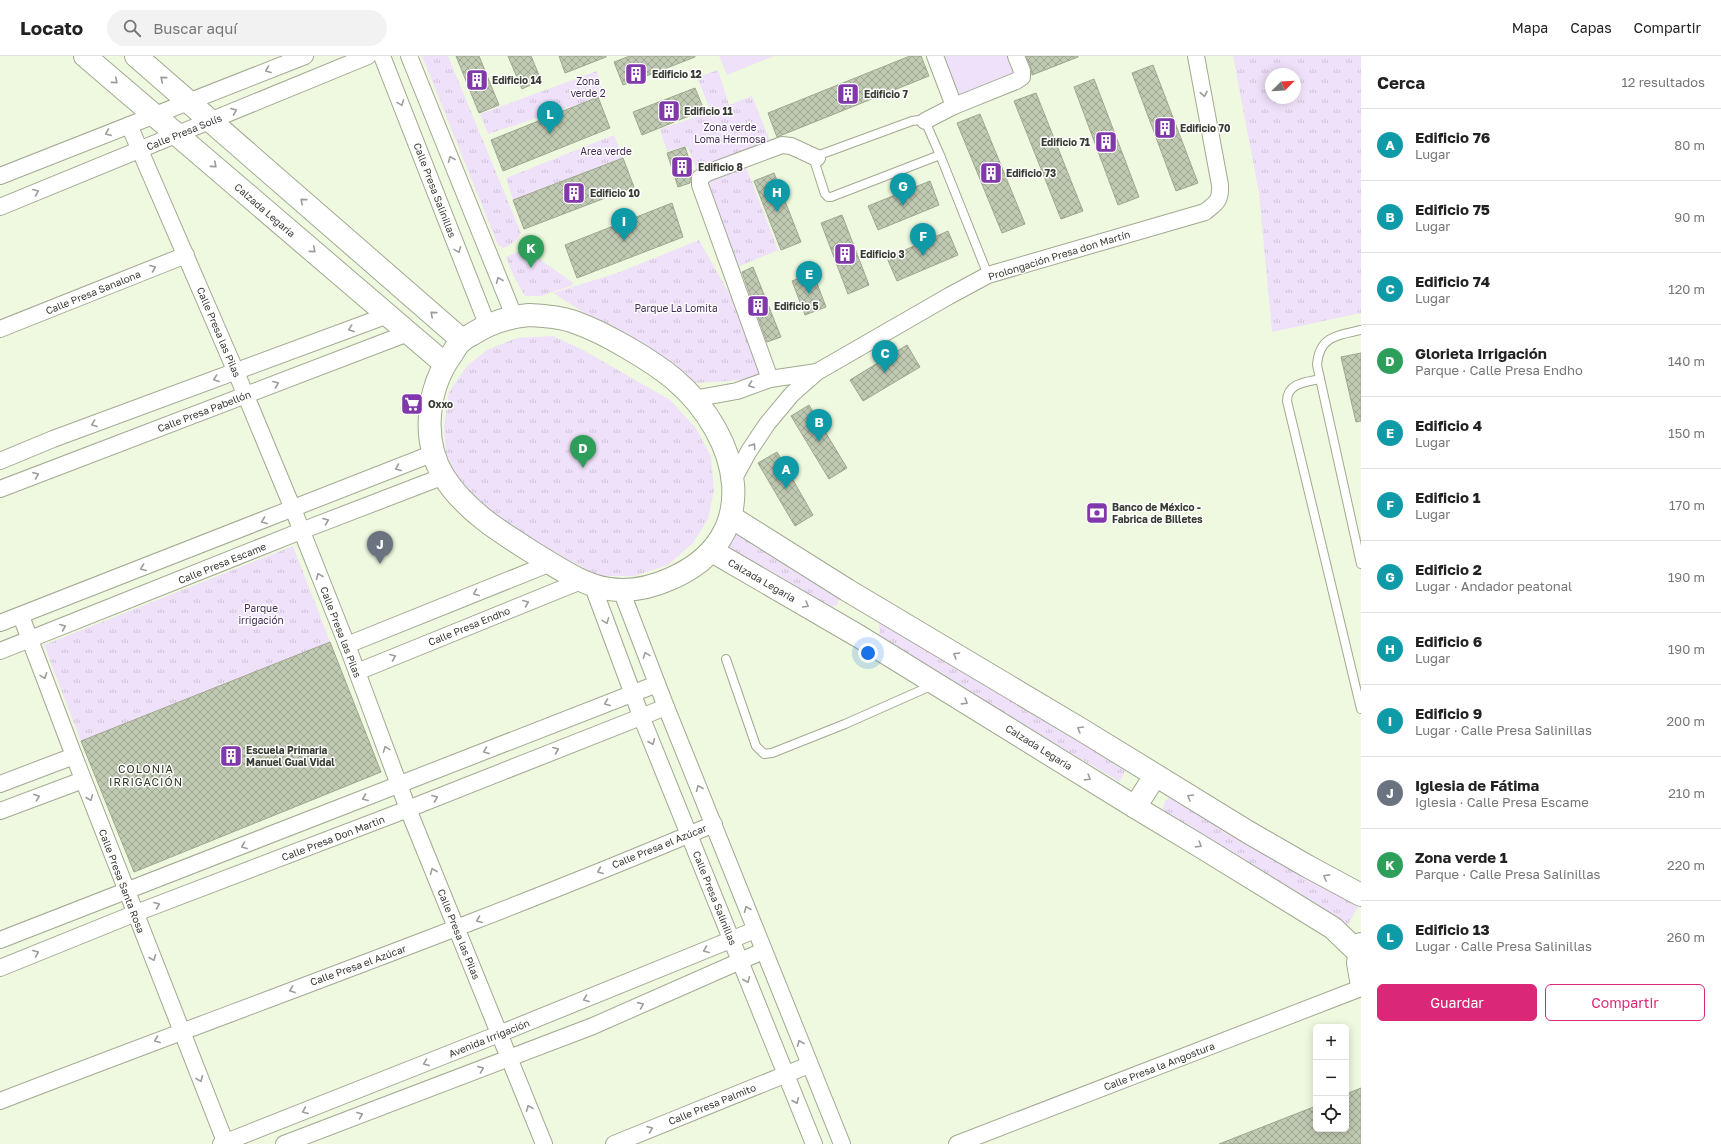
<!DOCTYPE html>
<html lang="es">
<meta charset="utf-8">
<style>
body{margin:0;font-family:"Golos Text",sans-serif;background:#f2f2f2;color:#222}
.controls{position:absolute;right:12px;bottom:12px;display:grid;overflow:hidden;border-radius:6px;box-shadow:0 2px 10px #0003}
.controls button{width:36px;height:36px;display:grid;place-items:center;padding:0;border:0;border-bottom:1px solid #e0e0e0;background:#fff;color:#222;font:20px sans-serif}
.compass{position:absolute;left:1265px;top:12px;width:36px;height:36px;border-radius:50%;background:#fff;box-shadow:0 2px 10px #0003;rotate:66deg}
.you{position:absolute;left:868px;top:597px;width:14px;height:14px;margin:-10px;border:3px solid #fff;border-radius:50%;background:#1a73e8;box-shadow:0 0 0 6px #1a73e833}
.badge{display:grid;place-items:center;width:26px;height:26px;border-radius:50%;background:#db2777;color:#fff;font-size:13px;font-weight:700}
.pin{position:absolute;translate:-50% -33px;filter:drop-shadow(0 1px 2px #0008)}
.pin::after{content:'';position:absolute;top:21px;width:14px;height:12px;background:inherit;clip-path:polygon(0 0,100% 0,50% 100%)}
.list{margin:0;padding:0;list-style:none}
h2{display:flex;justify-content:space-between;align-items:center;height:52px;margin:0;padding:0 16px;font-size:17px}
h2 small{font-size:13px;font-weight:400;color:#767676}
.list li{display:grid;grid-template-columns:26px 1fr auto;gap:12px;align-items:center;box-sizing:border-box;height:72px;padding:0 16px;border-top:1px solid #e0e0e0}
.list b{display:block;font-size:15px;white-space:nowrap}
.list p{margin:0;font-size:13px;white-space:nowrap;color:#767676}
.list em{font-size:13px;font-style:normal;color:#767676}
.actions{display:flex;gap:8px;padding:12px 16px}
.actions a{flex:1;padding:9px 0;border:1px solid #db2777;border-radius:6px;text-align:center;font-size:14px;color:#db2777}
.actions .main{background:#db2777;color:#fff}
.icon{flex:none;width:22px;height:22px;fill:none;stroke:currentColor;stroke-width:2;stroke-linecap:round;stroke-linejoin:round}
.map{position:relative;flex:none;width:1361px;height:1088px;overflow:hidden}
header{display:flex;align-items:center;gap:24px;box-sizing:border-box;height:56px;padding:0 20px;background:#fff;border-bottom:1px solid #e0e0e0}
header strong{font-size:19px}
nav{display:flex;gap:22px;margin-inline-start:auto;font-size:14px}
.search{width:280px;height:36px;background:#f2f2f2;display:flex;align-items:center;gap:10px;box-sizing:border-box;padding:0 14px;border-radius:22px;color:#767676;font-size:15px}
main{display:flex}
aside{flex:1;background:#fff}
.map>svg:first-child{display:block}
.park{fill:url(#park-tufts);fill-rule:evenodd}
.pitch{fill:#efe1f9}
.building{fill:url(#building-cross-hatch);stroke:#9fa790}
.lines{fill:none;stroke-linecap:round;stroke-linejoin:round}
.lane-casing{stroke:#a1a991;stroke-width:10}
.street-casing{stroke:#a1a991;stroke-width:18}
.secondary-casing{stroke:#a1a991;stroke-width:24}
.lane{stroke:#fff;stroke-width:8}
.street{stroke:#fff;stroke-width:16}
.secondary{stroke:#fff;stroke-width:22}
.oneway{stroke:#9b9d98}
.labels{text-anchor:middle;stroke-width:3;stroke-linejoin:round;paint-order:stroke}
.poi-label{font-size:10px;font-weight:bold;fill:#373b31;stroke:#fff;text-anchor:start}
.park-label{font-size:10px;fill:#462c58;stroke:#fff}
.street-label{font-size:10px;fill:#373b31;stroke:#fff}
.neighbourhood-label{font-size:11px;letter-spacing:1px;fill:#303623;stroke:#fff}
</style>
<header>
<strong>Locato</strong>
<div class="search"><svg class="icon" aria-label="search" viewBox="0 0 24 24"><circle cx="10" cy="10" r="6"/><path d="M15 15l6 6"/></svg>Buscar aquí</div>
<nav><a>Mapa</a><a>Capas</a><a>Compartir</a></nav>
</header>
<main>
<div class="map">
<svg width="1361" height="1088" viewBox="0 0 1361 1088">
<defs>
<pattern id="park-tufts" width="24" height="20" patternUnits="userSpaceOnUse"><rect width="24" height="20" fill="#efe1f9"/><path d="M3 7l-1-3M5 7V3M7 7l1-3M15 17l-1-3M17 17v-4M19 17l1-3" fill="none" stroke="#cec2d6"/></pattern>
<pattern id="building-cross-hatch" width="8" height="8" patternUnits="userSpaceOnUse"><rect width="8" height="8" fill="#c0c9b1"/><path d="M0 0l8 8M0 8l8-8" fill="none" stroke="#9da491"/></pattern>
</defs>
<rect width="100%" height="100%" fill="#eff9df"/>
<g class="park">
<path d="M 422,0 L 448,0 L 521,177 C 518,183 510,191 503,192 L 498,189 Z"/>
<path d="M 1233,0 L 1361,0 L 1361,257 L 1272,276 L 1259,137 ZM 1271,18 L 1295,18 L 1295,42 L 1271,42 Z"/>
<polygon points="718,14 729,49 752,40 772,90 698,119 688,91 667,95 660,73 711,56 697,21"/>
<polygon points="597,15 604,40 488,78 480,58"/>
<polygon points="614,79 623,102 513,144 506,122"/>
<polygon points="744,106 778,194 735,212 702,124"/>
<polygon points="699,184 777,322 695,327 553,237 620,216"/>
<polygon points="525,193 572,226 573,229 541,240 525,240 515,223 506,201"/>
<polygon points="553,280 583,294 670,344 695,371 711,400 714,434 708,463 692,488 668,509 634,520 600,520 522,481 476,447 459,425 446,397 444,371 449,336 467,310 487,294 517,282"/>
<polygon points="741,472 841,532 837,549 829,552 725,494"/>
<polygon points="293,490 330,586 81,685 44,589"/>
<polygon points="878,554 1125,715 1120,726 880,584"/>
<polygon points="1177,736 1358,851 1343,877 1162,756 1165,745"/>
</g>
<g class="pitch">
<polygon points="719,0 774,0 727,19"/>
<polygon points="939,0 1010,0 1017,18 956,42"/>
</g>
<g class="building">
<polygon points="456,0 479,0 499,49 479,57"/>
<polygon points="508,0 531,0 541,24 522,33"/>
<polygon points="559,0 606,0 606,1 565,17"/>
<polygon points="630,0 695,0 695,1 623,29 614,6"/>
<polygon points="910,0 921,0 929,20 777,81 768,57"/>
<polygon points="1026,0 1078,0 1078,1 1032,19 1031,12"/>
<polygon points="1153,9 1198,127 1176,135 1132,17"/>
<polygon points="1094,23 1139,141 1118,149 1074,31"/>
<polygon points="695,32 704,54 642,79 633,56"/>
<polygon points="1036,37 1083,155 1061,163 1014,45"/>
<polygon points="598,41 610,72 503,115 491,84"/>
<polygon points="980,58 1025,168 1002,177 957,67"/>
<polygon points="685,91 693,115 691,118 690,127 678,131 667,97"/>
<polygon points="623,102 634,131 524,173 513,144"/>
<polygon points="774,117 801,186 781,194 754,125"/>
<polygon points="930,125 939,149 878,174 868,150"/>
<polygon points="672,147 683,181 577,222 565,189"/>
<polygon points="842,159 869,229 848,238 821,167"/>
<polygon points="948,175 958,199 897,225 887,202"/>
<polygon points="753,211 781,281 767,286 742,216"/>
<polygon points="813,217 826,251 805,259 792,225"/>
<polygon points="907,289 920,311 863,345 850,324"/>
<polygon points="1361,297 1361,365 1356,366 1341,301"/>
<polygon points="809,349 847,412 829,423 791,360"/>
<polygon points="777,396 813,459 795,470 758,407"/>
<polygon points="330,586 381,716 134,816 81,685"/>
<polygon points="1361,1032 1361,1088 1219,1088 1316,1050 1316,1073 1346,1073 1346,1038"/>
</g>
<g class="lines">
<g class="lane-casing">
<g id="lane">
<polyline points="940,99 831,141 828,141 825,138 815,107 817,102 822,98 912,65 919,64 925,65 940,99 988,219"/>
<path d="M 1361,274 C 1338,279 1319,280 1317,309 L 1361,508"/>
<path d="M 1320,323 C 1306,326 1287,327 1287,345 L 1361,653"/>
<polyline points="726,603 756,690 764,698 772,697 845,668 933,629"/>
</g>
</g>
<g class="street-casing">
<g id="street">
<polyline points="382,0 487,268"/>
<polyline points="409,0 514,260"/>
<polyline points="935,0 954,50"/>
<polyline points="925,65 954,50 1016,25 1022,21 1022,15 1016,0"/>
<polyline points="129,69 236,316 293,453 347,589 408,753 544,1088"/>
<polyline points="0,120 305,0"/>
<polyline points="0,151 368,0"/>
<polyline points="0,273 186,199"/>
<polyline points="770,323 700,129 700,122 707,117 782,89 791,90 817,102"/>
<polyline points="693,343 737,335 770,323 817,316"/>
<polyline points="0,405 53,383 388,259"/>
<path d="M 733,424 L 749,395 L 767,368 L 792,338 L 817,316 L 949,240 L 988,219 L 1205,156 C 1216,147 1221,145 1220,129 L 1196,0"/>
<polyline points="0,433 408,277"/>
<polyline points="592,528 641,660 814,1088"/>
<polyline points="621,534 666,651 842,1088"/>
<polyline points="21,560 74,700 226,1088"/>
<polyline points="0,567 434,397"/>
<polyline points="347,589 551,507"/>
<polyline points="0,595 301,475 444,420"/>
<polyline points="357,616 581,525"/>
<polyline points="0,728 74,700"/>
<polyline points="0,755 83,724"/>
<polyline points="0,884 657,628"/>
<polyline points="0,912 136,857 408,753 666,651"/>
<path d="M 0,1045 C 238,953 479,868 714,768"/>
<polyline points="221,1088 499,978 755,874"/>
<polyline points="284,1088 593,970 763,895"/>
<polyline points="614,1088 809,1009"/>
<polyline points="957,1088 1361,932"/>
</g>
</g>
<g class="secondary-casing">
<g id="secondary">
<polyline points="85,0 445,308"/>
<polyline points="136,0 462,284"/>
<path d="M 529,259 C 545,260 562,261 577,267 C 605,277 651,304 674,323 C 741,380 766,482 670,523 C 650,532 630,536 609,533 C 583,529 562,514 540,501 C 505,479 467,457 444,421 C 421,384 427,332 452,298 C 455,293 458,287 463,284 C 466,281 471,279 474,277 C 492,266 508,261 529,259 Z"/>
<polyline points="731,461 847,534 1082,674 1248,776 1307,810 1361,839"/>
<polyline points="712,495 860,581 1135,751 1200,790 1333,872 1359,897"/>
<polyline points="1135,751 1155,720"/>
<polyline points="1361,888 1358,907 1361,924"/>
</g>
</g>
<use href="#lane" class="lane"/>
<use href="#street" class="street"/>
<use href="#secondary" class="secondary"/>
</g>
<defs><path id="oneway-chevron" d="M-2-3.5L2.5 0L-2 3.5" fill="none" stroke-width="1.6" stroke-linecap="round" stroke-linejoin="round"/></defs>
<g class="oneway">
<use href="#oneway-chevron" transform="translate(268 14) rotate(159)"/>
<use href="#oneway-chevron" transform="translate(163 23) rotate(-140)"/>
<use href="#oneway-chevron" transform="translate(115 25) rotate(40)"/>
<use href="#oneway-chevron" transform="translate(1204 38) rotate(80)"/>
<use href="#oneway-chevron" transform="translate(401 47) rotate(69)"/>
<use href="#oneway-chevron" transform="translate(234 55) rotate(-22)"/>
<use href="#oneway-chevron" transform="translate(108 77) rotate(158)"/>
<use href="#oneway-chevron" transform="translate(451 103) rotate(-112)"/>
<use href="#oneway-chevron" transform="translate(214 109) rotate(41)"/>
<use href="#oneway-chevron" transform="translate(36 136) rotate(-22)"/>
<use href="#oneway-chevron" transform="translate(303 145) rotate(-139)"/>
<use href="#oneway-chevron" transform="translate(313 194) rotate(41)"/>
<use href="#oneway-chevron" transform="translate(458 194) rotate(69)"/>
<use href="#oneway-chevron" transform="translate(153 212) rotate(-22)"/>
<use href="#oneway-chevron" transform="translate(499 224) rotate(-112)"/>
<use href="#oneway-chevron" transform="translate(433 258) rotate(-139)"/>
<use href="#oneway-chevron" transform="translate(351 273) rotate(160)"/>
<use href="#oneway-chevron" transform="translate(216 323) rotate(160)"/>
<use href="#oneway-chevron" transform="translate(276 328) rotate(-21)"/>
<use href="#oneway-chevron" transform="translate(751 329) rotate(160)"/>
<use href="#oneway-chevron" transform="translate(94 368) rotate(160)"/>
<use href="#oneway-chevron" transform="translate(753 390) rotate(-56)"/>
<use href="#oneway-chevron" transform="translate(398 412) rotate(158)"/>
<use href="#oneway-chevron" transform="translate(36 419) rotate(-22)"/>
<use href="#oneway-chevron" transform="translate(264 465) rotate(159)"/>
<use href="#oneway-chevron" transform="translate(326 465) rotate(-21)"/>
<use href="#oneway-chevron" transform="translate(143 512) rotate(159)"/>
<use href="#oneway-chevron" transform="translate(319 520) rotate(-112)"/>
<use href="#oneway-chevron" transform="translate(476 537) rotate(158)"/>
<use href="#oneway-chevron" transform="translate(526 547) rotate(-22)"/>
<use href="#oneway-chevron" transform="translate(806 549) rotate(30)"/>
<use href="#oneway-chevron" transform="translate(606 565) rotate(69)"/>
<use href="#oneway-chevron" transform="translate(63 571) rotate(-22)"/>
<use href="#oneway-chevron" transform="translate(646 599) rotate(-111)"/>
<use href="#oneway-chevron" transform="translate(956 599) rotate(-149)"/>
<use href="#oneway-chevron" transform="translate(393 601) rotate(-22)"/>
<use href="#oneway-chevron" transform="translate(44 620) rotate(69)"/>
<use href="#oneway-chevron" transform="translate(965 646) rotate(32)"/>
<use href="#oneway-chevron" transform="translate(607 647) rotate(158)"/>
<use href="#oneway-chevron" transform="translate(1080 673) rotate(-149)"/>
<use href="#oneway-chevron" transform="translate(652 686) rotate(68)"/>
<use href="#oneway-chevron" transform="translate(386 693) rotate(-111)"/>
<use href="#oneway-chevron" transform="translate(556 694) rotate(-22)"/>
<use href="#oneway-chevron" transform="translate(486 695) rotate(158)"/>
<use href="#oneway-chevron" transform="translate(1088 722) rotate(32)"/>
<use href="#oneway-chevron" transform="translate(699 732) rotate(-112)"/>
<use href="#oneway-chevron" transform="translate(37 741) rotate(-20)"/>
<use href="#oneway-chevron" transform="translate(1190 741) rotate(-149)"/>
<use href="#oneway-chevron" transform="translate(90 742) rotate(68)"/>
<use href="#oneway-chevron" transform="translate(365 742) rotate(159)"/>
<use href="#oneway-chevron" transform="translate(435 742) rotate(-22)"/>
<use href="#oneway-chevron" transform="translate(1199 789) rotate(32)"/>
<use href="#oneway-chevron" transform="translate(244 790) rotate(159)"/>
<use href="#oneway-chevron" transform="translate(433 815) rotate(-112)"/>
<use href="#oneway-chevron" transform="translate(600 815) rotate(158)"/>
<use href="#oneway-chevron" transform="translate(1326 821) rotate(-151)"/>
<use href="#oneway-chevron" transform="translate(157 849) rotate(-21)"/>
<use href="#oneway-chevron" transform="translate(747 853) rotate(-112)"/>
<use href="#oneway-chevron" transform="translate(479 864) rotate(158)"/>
<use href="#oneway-chevron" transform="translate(706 894) rotate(158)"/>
<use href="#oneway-chevron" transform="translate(36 897) rotate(-23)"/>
<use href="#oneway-chevron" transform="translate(153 902) rotate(68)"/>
<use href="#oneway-chevron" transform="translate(747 924) rotate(68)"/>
<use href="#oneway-chevron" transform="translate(292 934) rotate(160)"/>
<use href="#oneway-chevron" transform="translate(586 943) rotate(158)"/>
<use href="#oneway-chevron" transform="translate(641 949) rotate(-24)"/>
<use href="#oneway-chevron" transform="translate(157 984) rotate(159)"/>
<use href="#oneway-chevron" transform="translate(800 987) rotate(-112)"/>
<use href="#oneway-chevron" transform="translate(426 1007) rotate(158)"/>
<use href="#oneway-chevron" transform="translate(481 1013) rotate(-21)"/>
<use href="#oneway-chevron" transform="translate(200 1023) rotate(68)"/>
<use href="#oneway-chevron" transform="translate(796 1045) rotate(67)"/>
<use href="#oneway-chevron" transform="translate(529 1052) rotate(-112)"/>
<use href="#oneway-chevron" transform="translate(305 1055) rotate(158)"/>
<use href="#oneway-chevron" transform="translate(360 1059) rotate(-21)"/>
<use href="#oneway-chevron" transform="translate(650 1073) rotate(-22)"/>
</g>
<defs>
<g id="building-square" transform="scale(1.15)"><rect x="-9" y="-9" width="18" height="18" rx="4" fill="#8038ab" stroke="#fff"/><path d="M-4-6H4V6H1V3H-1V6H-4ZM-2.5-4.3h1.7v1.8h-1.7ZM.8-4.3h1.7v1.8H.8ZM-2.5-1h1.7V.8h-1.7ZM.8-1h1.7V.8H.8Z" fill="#fff"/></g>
<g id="supermarket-square" transform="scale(1.15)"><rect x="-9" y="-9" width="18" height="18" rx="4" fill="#8038ab" stroke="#fff"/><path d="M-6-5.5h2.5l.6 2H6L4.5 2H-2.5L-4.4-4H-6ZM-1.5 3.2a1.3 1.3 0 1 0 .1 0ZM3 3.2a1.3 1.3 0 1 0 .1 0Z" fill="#fff"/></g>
<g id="bank-square" transform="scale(1.15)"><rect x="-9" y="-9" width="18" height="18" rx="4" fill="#8038ab" stroke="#fff"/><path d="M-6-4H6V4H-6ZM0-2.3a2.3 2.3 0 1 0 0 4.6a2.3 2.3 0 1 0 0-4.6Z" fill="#fff"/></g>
</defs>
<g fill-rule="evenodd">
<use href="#building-square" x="636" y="18"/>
<use href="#building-square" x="477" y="24"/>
<use href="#building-square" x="848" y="38"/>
<use href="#building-square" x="669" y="55"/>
<use href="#building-square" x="1165" y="72"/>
<use href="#building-square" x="1106" y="86"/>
<use href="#building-square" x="682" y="111"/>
<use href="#building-square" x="991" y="117"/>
<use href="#building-square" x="574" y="137"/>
<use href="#building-square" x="845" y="198"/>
<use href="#building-square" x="758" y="250"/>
<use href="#supermarket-square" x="412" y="348"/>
<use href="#bank-square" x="1097" y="457"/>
<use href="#building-square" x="231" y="700"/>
</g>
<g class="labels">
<g class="poi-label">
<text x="652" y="22">Edificio 12</text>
<text x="492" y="28">Edificio 14</text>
<text x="864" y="42">Edificio 7</text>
<text x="684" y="59">Edificio 11</text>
<text x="1180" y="76">Edificio 70</text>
<text x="1090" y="90" text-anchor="end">Edificio 71</text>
<text x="698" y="115">Edificio 8</text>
<text x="1006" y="121">Edificio 73</text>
<text x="590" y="141">Edificio 10</text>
<text x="860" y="202">Edificio 3</text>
<text x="774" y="254">Edificio 5</text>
<text x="428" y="352">Oxxo</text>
<text x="1112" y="455">Banco de México -<tspan x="1112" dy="12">Fabrica de Billetes</tspan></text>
<text x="246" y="698">Escuela Primaria<tspan x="246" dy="12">Manuel Gual Vidal</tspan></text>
</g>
<g class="park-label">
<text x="588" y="29">Zona<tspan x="588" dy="12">verde 2</tspan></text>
<text x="730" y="75">Zona verde<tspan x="730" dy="12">Loma Hermosa</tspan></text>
<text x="606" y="99">Area verde</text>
<text x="676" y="256">Parque La Lomita</text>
<text x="261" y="556">Parque<tspan x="261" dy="12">irrigación</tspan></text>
</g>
<g class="street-label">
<text transform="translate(184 76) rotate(-22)" y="4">Calle Presa Solís</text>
<text transform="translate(435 134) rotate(69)" y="4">Calle Presa Salinillas</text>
<text transform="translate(265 154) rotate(41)" y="4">Calzada Legaria</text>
<text transform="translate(1059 199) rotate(-17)" y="4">Prolongación Presa don Martín</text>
<text transform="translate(93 236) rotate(-22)" y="4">Calle Presa Sanalona</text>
<text transform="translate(219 276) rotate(67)" y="4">Calle Presa las Pilas</text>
<text transform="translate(204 355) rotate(-21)" y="4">Calle Presa Pabellón</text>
<text transform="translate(222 507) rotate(-22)" y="4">Calle Presa Escame</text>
<text transform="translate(762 524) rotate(30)" y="4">Calzada Legaria</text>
<text transform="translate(469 570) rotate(-22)" y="4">Calle Presa Endho</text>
<text transform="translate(341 576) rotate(69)" y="4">Calle Presa las Pilas</text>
<text transform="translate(1039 691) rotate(32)" y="4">Calzada Legaria</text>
<text transform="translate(333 782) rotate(-21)" y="4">Calle Presa Don Martin</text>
<text transform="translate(659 790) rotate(-22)" y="4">Calle Presa el Azúcar</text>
<text transform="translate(122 825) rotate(69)" y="4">Calle Presa Santa Rosa</text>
<text transform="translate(715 842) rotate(68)" y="4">Calle Presa Salinillas</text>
<text transform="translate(459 878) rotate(68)" y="4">Calle Presa las Pilas</text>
<text transform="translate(358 909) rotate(-20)" y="4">Calle Presa el Azúcar</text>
<text transform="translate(489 982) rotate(-22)" y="4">Avenida Irrigación</text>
<text transform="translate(1159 1010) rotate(-21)" y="4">Calle Presa la Angostura</text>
<text transform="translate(712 1048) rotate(-22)" y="4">Calle Presa Palmito</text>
</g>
<g class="neighbourhood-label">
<text x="146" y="717">COLONIA<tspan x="146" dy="13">IRRIGACIÓN</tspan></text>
</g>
</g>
</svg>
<div class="controls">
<button>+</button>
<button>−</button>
<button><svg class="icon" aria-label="locate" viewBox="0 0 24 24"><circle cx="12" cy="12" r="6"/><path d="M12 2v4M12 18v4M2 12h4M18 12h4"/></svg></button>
</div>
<svg class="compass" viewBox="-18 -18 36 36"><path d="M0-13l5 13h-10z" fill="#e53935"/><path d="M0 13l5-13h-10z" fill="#767676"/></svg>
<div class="you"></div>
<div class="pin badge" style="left:786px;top:433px;background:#0f9aa8">A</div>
<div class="pin badge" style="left:819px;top:386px;background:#0f9aa8">B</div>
<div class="pin badge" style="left:885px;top:317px;background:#0f9aa8">C</div>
<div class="pin badge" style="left:583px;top:412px;background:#2e9e5b">D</div>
<div class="pin badge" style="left:809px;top:238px;background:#0f9aa8">E</div>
<div class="pin badge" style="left:923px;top:200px;background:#0f9aa8">F</div>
<div class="pin badge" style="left:903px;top:150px;background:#0f9aa8">G</div>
<div class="pin badge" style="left:777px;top:156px;background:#0f9aa8">H</div>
<div class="pin badge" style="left:624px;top:185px;background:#0f9aa8">I</div>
<div class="pin badge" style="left:380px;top:508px;background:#6b7280">J</div>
<div class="pin badge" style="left:531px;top:212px;background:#2e9e5b">K</div>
<div class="pin badge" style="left:550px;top:78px;background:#0f9aa8">L</div>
</div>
<aside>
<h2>Cerca<small>12 resultados</small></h2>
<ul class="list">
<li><span class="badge" style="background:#0f9aa8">A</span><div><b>Edificio 76</b><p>Lugar</p></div><em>80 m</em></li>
<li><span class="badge" style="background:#0f9aa8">B</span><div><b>Edificio 75</b><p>Lugar</p></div><em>90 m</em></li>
<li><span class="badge" style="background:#0f9aa8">C</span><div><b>Edificio 74</b><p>Lugar</p></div><em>120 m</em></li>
<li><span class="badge" style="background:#2e9e5b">D</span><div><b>Glorieta Irrigación</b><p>Parque · Calle Presa Endho</p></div><em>140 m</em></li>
<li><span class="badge" style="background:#0f9aa8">E</span><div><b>Edificio 4</b><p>Lugar</p></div><em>150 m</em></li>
<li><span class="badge" style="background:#0f9aa8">F</span><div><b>Edificio 1</b><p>Lugar</p></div><em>170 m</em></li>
<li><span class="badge" style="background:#0f9aa8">G</span><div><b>Edificio 2</b><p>Lugar · Andador peatonal</p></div><em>190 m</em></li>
<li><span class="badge" style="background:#0f9aa8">H</span><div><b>Edificio 6</b><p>Lugar</p></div><em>190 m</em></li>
<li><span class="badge" style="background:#0f9aa8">I</span><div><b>Edificio 9</b><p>Lugar · Calle Presa Salinillas</p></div><em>200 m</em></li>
<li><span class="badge" style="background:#6b7280">J</span><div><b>Iglesia de Fátima</b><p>Iglesia · Calle Presa Escame</p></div><em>210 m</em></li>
<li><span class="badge" style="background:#2e9e5b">K</span><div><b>Zona verde 1</b><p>Parque · Calle Presa Salinillas</p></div><em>220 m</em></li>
<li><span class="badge" style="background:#0f9aa8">L</span><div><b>Edificio 13</b><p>Lugar · Calle Presa Salinillas</p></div><em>260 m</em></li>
</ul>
<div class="actions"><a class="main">Guardar</a><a>Compartir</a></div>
</aside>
</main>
